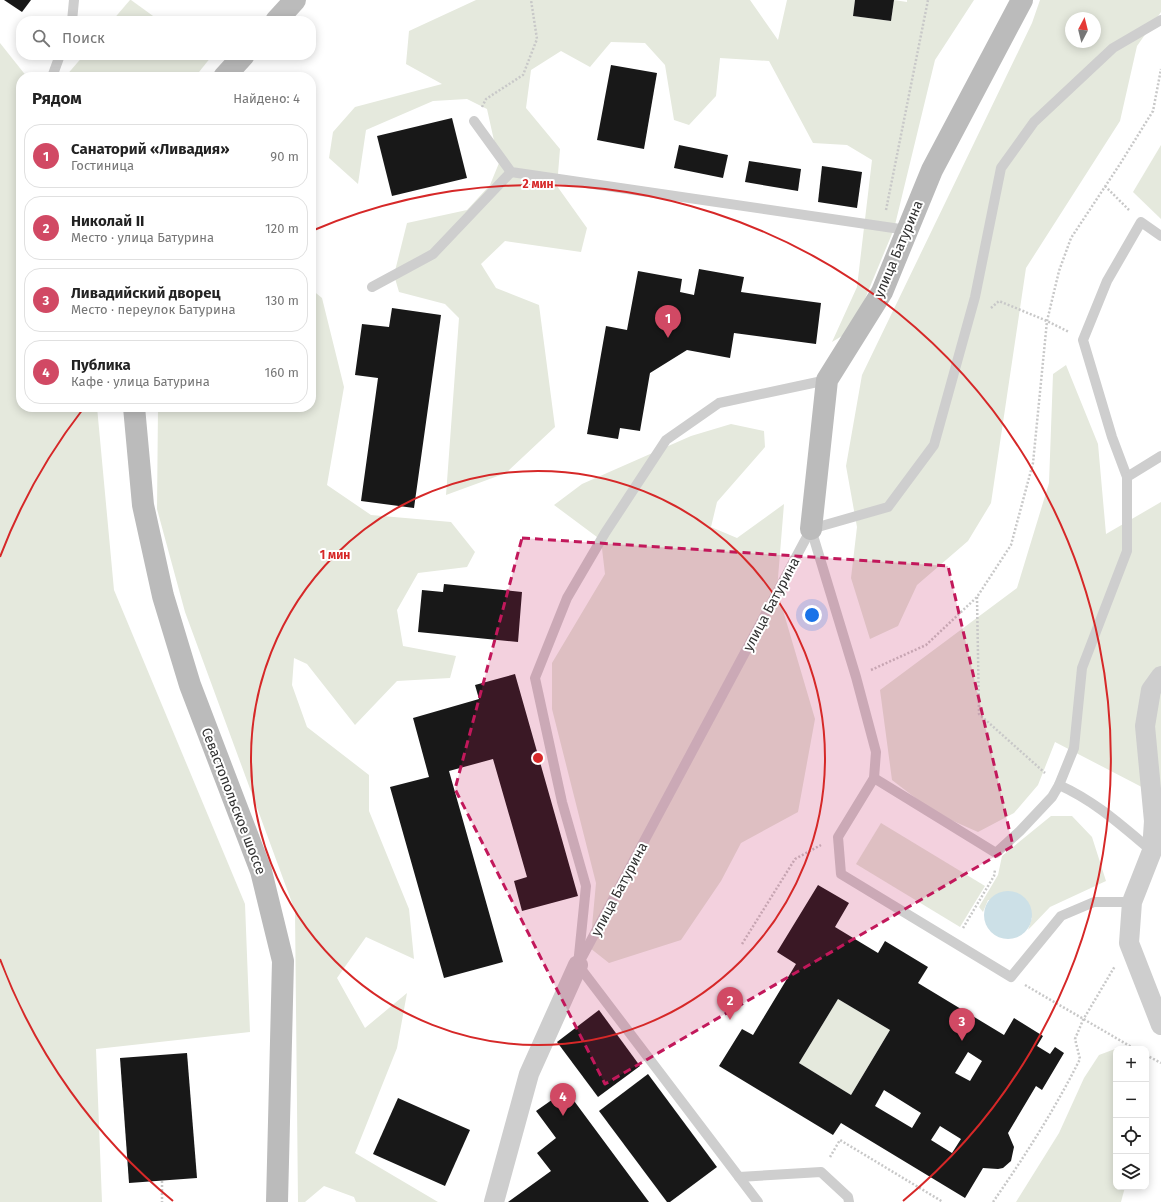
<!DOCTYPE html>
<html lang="ru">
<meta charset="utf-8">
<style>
body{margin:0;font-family:"Fira Sans",sans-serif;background:#f2f2f2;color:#222}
.controls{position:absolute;right:12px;bottom:12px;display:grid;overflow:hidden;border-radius:8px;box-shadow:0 2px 10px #0003}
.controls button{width:36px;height:36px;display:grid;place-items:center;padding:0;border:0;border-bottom:1px solid #e0e0e0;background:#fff;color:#222;font:20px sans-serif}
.compass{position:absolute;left:1065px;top:12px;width:36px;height:36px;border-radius:50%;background:#fff;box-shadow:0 2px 10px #0003;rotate:7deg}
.you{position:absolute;left:812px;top:615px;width:14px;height:14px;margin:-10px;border:3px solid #fff;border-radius:50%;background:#1a73e8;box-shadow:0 0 0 6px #1a73e833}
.badge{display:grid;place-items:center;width:26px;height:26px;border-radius:50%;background:#d14964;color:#fff;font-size:13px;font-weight:700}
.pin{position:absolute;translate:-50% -33px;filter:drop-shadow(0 1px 2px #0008)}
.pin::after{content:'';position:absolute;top:21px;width:14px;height:12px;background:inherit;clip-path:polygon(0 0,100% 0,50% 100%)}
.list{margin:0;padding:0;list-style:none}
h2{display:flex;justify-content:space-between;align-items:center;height:52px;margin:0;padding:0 16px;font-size:17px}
h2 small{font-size:13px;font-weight:400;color:#767676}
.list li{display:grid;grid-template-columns:26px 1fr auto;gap:12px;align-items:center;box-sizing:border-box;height:64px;margin:0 8px 8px;padding:0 8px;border:1px solid #e0e0e0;border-radius:16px}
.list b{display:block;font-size:15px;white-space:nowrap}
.list p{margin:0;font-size:13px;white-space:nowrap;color:#767676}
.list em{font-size:13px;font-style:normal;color:#767676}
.icon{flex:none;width:22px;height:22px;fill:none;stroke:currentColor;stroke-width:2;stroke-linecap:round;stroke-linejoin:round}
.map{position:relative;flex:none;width:1161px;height:1202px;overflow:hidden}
.search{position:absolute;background:#fff;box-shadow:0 2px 10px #0003;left:16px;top:16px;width:300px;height:44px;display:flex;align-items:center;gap:10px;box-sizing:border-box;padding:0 14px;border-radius:16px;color:#767676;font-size:15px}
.panel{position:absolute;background:#fff;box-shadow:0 2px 10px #0003;left:16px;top:72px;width:300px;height:340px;border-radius:16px}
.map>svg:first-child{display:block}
.green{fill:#e5e9dd;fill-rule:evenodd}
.water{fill:#cce0e7}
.building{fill:#181818;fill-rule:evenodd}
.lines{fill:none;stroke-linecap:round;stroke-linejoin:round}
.path{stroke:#c8c8c8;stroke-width:2.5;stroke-dasharray:2 2;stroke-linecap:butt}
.lane{stroke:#cecece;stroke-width:10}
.street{stroke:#cecece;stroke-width:20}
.secondary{stroke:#bbb;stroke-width:22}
.marked{fill:#c2185b;fill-opacity:0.2;stroke:#c2185b;stroke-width:3;stroke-dasharray:8 5;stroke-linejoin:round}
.ring{fill:none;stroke:#d62828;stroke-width:2}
.labels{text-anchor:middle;stroke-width:4;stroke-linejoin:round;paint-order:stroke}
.street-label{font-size:14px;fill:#313131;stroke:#fff}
.centre{fill:#d62828;stroke:#fff;stroke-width:2}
.ring-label{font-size:12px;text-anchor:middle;font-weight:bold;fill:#d62828;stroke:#fff;stroke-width:4;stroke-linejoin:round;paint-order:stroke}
</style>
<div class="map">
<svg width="1161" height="1202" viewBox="0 0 1161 1202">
<rect width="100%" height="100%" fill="#fff"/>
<g class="green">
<polygon points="130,0 131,0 160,21 112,21"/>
<polygon points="476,0 750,0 778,40 787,0 855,0 853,16 891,21 894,0 907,2 907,0 974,0 935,60 894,229 852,330 832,342 857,287 872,160 847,145 813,143 769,61 720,58 716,96 689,125 674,120 665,65 645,43 611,42 590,67 561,51 531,70 526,108 560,149 557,186 587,228 581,252 505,241 481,264 496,288 539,305 555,427 506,473 446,495 459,318 445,304 399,292 394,275 407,223 467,210 490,185 499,163 487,109 467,99 433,101 366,130 358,184 329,158 333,132 355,107 442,84 406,64 409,31"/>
<path d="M 1040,0 L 1161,0 L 1161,12 L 1137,46 L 1120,121 L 1026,268 L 991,503 L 968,541 L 917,585 L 898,626 L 870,639 L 851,578 L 857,527 L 846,466 L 862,375 L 1032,23 ZM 1071,18 L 1095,18 L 1095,42 L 1071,42 Z"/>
<polygon points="0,43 27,77 21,77 21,407 97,407 114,590 245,904 250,1032 96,1049 102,1202 0,1202"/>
<polygon points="84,55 208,55 211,57 195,77 65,77"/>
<polygon points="1161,145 1161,219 1133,192"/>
<polygon points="311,289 322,298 344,387 327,485 371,515 451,522 475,552 467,567 418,573 397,610 403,646 456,656 450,678 397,681 355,725 307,664 294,658 292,685 307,727 369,775 369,811 409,909 414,959 366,937 337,978 365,1028 407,993 397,1048 355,1153 438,1202 356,1202 354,1197 324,1186 305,1202 298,1202 295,911 185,612 157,509 158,407 311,407"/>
<polygon points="1066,365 1098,444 1106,534 1161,502 1161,797 1055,742 1038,785 1014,813 978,832 935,813 892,780 880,690 1017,588 1049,483 1053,374"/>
<polygon points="731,424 764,431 765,447 717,502 711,527 737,538 784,504 777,590 815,719 798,812 741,843 721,881 681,940 609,963 590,948 596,883 552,709 552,663 605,574 601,540 554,505 582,484 691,436"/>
<polygon points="1051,816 1072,816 1092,837 1106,881 1050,907 1028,930 1032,918 988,900 983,912 979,907 998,875 1002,856"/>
<polygon points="881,823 985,886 960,927 856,864"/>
<polygon points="838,999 890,1030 851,1095 799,1063"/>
<polygon points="1115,1049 1116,1187 1125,1187 1121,1202 1016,1202 1059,1133 1084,1078 1099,1055"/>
</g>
<circle class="water" cx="1008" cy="915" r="24"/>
<g class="building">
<polygon points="4,0 31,0 22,12"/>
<polygon points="855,0 894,0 891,21 853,16"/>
<polygon points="611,65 657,73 644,149 597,140"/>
<polygon points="452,118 467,178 392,196 377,136"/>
<polygon points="679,145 728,155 723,178 674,168"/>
<polygon points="749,161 801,169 798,191 745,182"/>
<polygon points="822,166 862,172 857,208 818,202"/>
<polygon points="699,269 744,277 741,292 821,303 816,344 734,333 730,358 687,350 650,373 640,431 620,428 618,439 587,434 606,326 627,330 638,271 682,279 680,292 694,295"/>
<polygon points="392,308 441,315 414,508 361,501 378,378 355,375 362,324 389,327"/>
<polygon points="444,584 522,592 518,642 418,632 422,590 443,592"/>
<polygon points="515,674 578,896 522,911 514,881 527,877 493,759 449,771 503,962 444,978 390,787 429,777 413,718 479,699 475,685"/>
<path d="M 818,885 L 849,903 L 835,927 L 878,953 L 885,941 L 928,967 L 918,983 L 1004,1035 L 1014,1018 L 1043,1036 L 1037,1046 L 1050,1054 L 1055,1047 L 1064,1053 L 1042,1090 L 1036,1086 L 1008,1133 L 1014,1147 L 1011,1161 L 1003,1168 L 998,1169 L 983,1168 L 965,1198 L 841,1123 L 833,1135 L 719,1066 L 742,1029 L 753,1035 L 796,964 L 777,952 ZM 838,999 L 890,1030 L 851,1095 L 799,1063 ZM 968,1052 L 982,1061 L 970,1081 L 955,1073 ZM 884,1090 L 921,1113 L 912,1128 L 875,1106 ZM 940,1126 L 961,1139 L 952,1153 L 931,1140 Z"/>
<polygon points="599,1010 640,1066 598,1097 557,1042"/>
<polygon points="187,1053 197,1178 129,1183 120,1058"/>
<polygon points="648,1074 717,1167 670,1202 667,1202 599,1111"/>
<polygon points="566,1090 649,1202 508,1202 551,1171 537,1153 556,1138 536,1111"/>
<polygon points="398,1098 470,1130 445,1186 373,1154"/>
</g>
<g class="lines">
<g class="path">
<polyline points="482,107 486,99 523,75 537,39 531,0"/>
<polyline points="1105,186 1129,210"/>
<polyline points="886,210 928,0"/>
<polyline points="991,308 999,301 1047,321 1069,332"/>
<polyline points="977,597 979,714 1045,773"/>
<polyline points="871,670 926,645 977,597 1011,545 1033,463 1047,321 1059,271 1071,238 1120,164 1153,111 1161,69"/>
<polyline points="963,928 994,876 995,870"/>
<polyline points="742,944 795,859 821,845"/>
<polyline points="1025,985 1135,1049"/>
<polyline points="1146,1055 1161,1063"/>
<polyline points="830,1157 840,1140 943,1202"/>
<polyline points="162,1181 162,1202"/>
<path d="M 993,1202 C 1025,1156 1055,1109 1080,1059 L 1075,1039 L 1083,1020 L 1115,966"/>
</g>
<g class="lane">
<polyline points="72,21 74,0"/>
<polyline points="52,77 60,55"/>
<polyline points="474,121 511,172 907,230"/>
<polyline points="1161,236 1141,222 1107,281 1083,340 1112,437 1127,477 1161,456"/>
<polyline points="372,287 433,254 511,172"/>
<polyline points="811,529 856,677 876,752 874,778 838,837 841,874 1011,977 1061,916 1094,902 1132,902"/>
<polyline points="811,529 888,507 934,445 975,297 1001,168 1034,122 1113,48 1161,20"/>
<polyline points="874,778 996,853 1020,831 1052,797 1059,785 1074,748 1082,668 1127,551 1127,477"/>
<path d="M 1059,785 C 1095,801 1122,826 1152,851"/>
<polyline points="580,961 811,529"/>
<polyline points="739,1177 821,1172 848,1197 849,1202"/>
<polyline points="758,1202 578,965 586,886 562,802 535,678 567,598 605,533 666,440 719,403 827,380"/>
</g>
<g class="street">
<polyline points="1161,676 1151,690 1145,726 1154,821 1152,851 1132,902 1129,943 1161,1025"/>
<polyline points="494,1202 529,1074 578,965"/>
</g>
<g class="secondary">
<polyline points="276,21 295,0"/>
<polyline points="224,77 244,55"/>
<polyline points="134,407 143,505 163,596 190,685 261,871 283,961 277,1202"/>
<polyline points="811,529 827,380 882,292 932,170 1022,0"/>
</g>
</g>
<path class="marked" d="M 522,538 L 948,566 L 1013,846 L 605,1084 L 455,789 Z"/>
<g class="ring">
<circle cx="538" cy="758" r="287"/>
<path d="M173 1201A574 574 0 0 1 0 959M0 557A574 574 0 0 1 83 409M314 230A574 574 0 0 1 903 1201"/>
</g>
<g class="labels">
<g class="street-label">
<text transform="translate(898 249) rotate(-67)" y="5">улица Батурина</text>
<text transform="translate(771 604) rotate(-62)" y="5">улица Батурина</text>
<text transform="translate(234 801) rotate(69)" y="5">Севастопольское шоссе</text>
<text transform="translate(619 889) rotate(-62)" y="5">улица Батурина</text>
</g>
</g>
<circle cx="538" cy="758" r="6" class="centre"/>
<g class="ring-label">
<text x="538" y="188">2 мин</text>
<text x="335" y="559">1 мин</text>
</g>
</svg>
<div class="controls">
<button>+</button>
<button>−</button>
<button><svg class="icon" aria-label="locate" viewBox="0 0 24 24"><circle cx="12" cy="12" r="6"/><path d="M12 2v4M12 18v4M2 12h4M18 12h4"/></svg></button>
<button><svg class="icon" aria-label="layers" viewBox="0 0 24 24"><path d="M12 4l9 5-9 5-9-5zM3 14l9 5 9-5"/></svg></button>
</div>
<svg class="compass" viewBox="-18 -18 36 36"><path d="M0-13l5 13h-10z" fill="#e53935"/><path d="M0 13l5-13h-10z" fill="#767676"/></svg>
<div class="you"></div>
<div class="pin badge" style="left:668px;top:338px">1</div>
<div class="pin badge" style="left:730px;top:1020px">2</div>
<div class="pin badge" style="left:962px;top:1041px">3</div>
<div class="pin badge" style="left:563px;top:1116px">4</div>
<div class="search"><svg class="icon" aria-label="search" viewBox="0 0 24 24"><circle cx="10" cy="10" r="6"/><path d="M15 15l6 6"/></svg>Поиск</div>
<section class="panel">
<h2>Рядом<small>Найдено: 4</small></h2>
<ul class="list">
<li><span class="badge">1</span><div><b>Санаторий «Ливадия»</b><p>Гостиница</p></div><em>90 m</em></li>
<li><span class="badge">2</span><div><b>Николай II</b><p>Место · улица Батурина</p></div><em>120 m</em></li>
<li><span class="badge">3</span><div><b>Ливадийский дворец</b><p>Место · переулок Батурина</p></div><em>130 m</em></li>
<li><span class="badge">4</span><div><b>Публика</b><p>Кафе · улица Батурина</p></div><em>160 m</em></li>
</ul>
</section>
</div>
